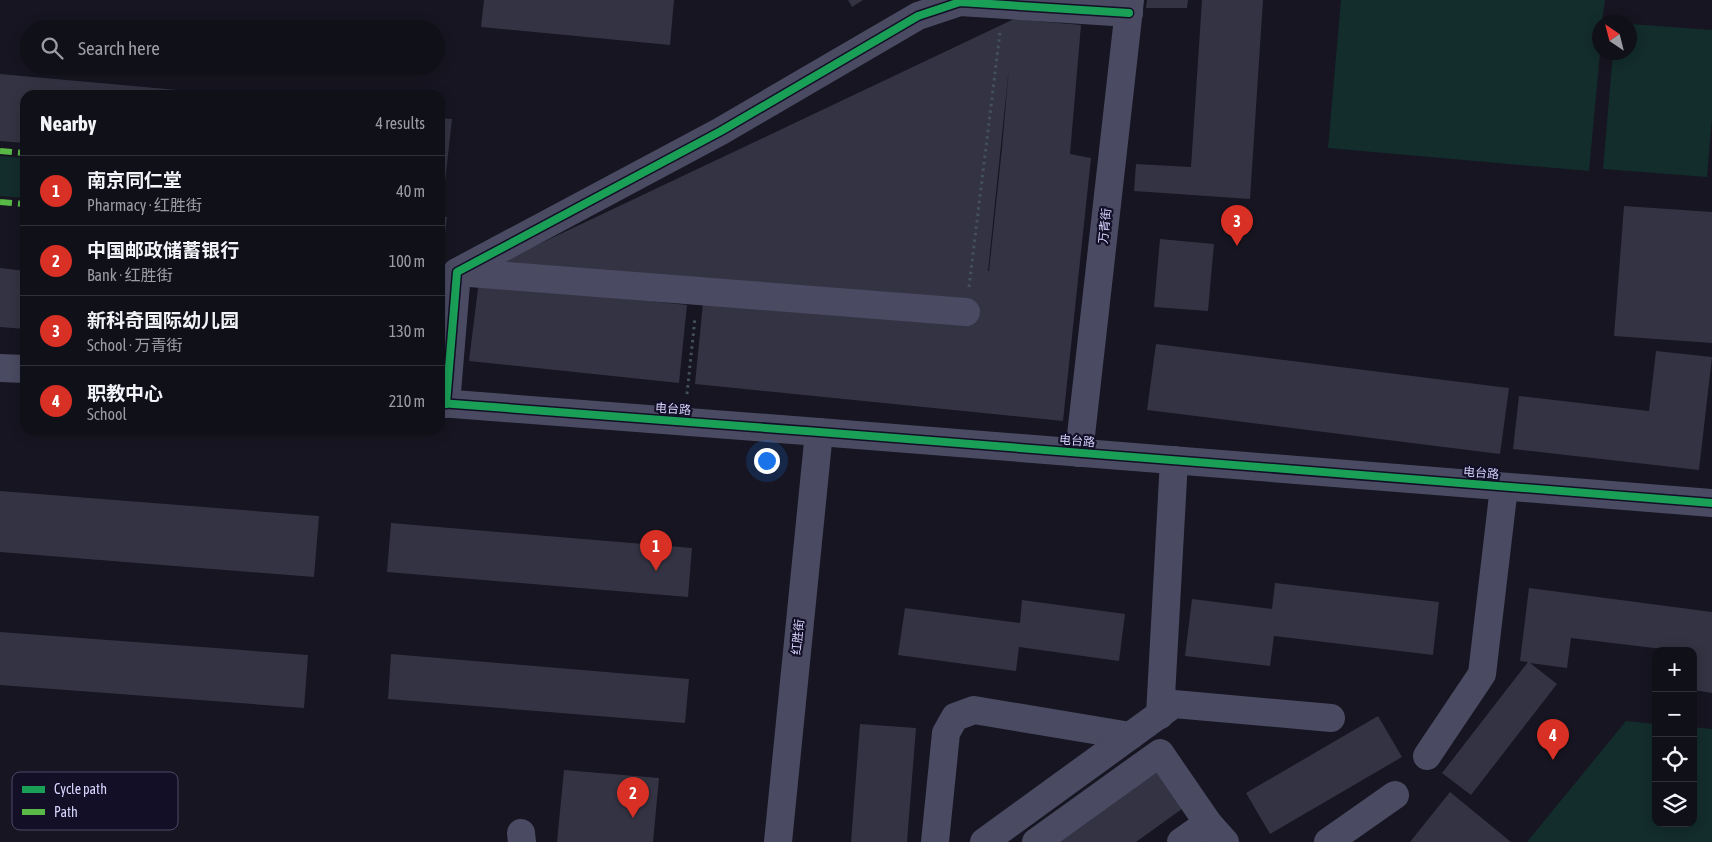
<!DOCTYPE html>
<meta charset="utf-8">
<style>
body{margin:0;font-family:"Asap Condensed","Noto Sans SC",sans-serif;background:#1e1e26;color:#f1f3f6}
.controls{position:absolute;right:15px;bottom:15px;display:grid;overflow:hidden;border-radius:10px;box-shadow:0 2px 12px #0003}
.controls button{width:45px;height:45px;display:grid;place-items:center;padding:0;border:0;border-bottom:1px solid #303038;background:#101019;color:#f1f3f6;font:25px sans-serif}
.compass{position:absolute;left:1592px;top:15px;width:45px;height:45px;border-radius:50%;background:#101019;box-shadow:0 2px 12px #0003;rotate:325deg}
.you{position:absolute;left:766px;top:460px;width:18px;height:18px;margin:-12px;border:4px solid #fff;border-radius:50%;background:#1a73e8;box-shadow:0 0 0 8px #1a73e833}
.badge{display:grid;place-items:center;width:32px;height:32px;border-radius:50%;background:#d93025;color:#fff;font-size:16px;font-weight:700}
.pin{position:absolute;translate:-50% -41px;filter:drop-shadow(0 1px 2px #0008)}
.pin::after{content:'';position:absolute;top:26px;width:18px;height:15px;background:inherit;clip-path:polygon(0 0,100% 0,50% 100%)}
.list{margin:0;padding:0;list-style:none}
h2{display:flex;justify-content:space-between;align-items:center;height:65px;margin:0;padding:0 20px;font-size:21px}
h2 small{font-size:16px;font-weight:400;color:#9c9da2}
.list li{display:grid;grid-template-columns:32px 1fr auto;gap:15px;align-items:center;box-sizing:border-box;height:70px;padding:0 20px;border-top:1px solid #303038}
.list b{display:block;font-size:19px;white-space:nowrap}
.list p{margin:0;font-size:16px;white-space:nowrap;color:#9c9da2}
.list em{font-size:16px;font-style:normal;color:#9c9da2}
.icon{flex:none;width:28px;height:28px;fill:none;stroke:currentColor;stroke-width:2;stroke-linecap:round;stroke-linejoin:round}
.map{position:relative;flex:none;width:1712px;height:842px;overflow:hidden}
.search{position:absolute;background:#101019;box-shadow:0 2px 12px #0003;left:20px;top:20px;width:425px;height:55px;display:flex;align-items:center;gap:12px;box-sizing:border-box;padding:0 18px;border-radius:28px;color:#9c9da2;font-size:19px}
.panel{position:absolute;background:#101019;box-shadow:0 2px 12px #0003;left:20px;top:90px;width:425px;height:345px;border-radius:15px}
.map>svg:first-child{display:block}
.green{fill:#132d2c}
.building{fill:#343343;fill-rule:evenodd}
.lines{fill:none;stroke-linecap:round;stroke-linejoin:round}
.path{stroke:#43515d;stroke-width:3;stroke-dasharray:2.5 4;stroke-linecap:butt}
.minor{stroke:#4a4a62;stroke-width:28}
.quiet{stroke:#58b947;stroke-width:6;stroke-dasharray:12 6;stroke-linecap:butt}
.cycleway-casing{stroke:#120f27;stroke-width:11}
.cycleway{stroke:#1a9f57;stroke-width:8}
.labels{text-anchor:middle;stroke-width:4.5;stroke-linejoin:round;paint-order:stroke}
.street-label{font-size:12px;fill:#d8d5ff;stroke:#120f27}
.key{fill:#120f27;stroke:#4d4a68;stroke-width:1}
.key-label{font-size:14px;fill:#d8d5ff}
</style>
<div class="map">
<svg width="1712" height="842" viewBox="0 0 1712 842">
<rect width="100%" height="100%" fill="#161521"/>
<g class="green">
<polygon points="1341,0 1605,0 1602,22 1600,22 1600,53 1589,171 1328,148"/>
<polygon points="1630,24 1712,30 1712,118 1707,177 1603,169 1613,53 1630,52"/>
<polygon points="0,156 25,158 25,198 0,196"/>
<polygon points="1626,721 1656,724 1656,823 1693,823 1693,727 1712,729 1712,842 1527,842"/>
</g>
<g class="building">
<polygon points="484,0 674,0 670,45 481,27"/>
<polygon points="848,0 863,0 852,7"/>
<polygon points="1147,0 1188,0 1187,8 1146,8"/>
<polygon points="1202,0 1263,0 1250,199 1134,191 1136,164 1191,167"/>
<path d="M 1014,19 L 1081,25 L 1070,154 L 1091,158 L 1063,421 L 695,384 L 703,303 L 526,288 L 687,305 L 679,383 L 469,361 L 480,272 ZM 1009,67 L 1002,148 L 989,271 L 988,271 Z"/>
<polygon points="0,74 222,94 222,95 25,95 25,143 0,141"/>
<polygon points="440,118 452,119 445,182 440,181"/>
<polygon points="1624,206 1712,212 1712,343 1614,336"/>
<polygon points="440,216 447,217 441,267 440,267"/>
<polygon points="1160,239 1214,244 1208,311 1154,307"/>
<polygon points="0,268 25,271 25,329 0,327"/>
<polygon points="1156,344 1509,388 1500,454 1147,410"/>
<polygon points="1656,351 1712,357 1699,470 1513,449 1519,396 1649,411"/>
<polygon points="0,491 319,516 314,577 0,552"/>
<polygon points="391,523 692,548 688,597 387,572"/>
<polygon points="1275,583 1439,602 1433,655 1274,636 1270,666 1185,656 1192,599 1272,609"/>
<polygon points="1529,588 1712,612 1712,693 1693,690 1693,651 1661,651 1662,649 1571,638 1567,668 1530,663 1557,684 1471,795 1442,773 1528,662 1520,661"/>
<polygon points="1022,600 1125,614 1119,661 1019,647 1016,671 898,655 905,608 1020,623"/>
<polygon points="0,632 308,655 304,708 0,685"/>
<polygon points="391,654 689,679 685,723 388,699"/>
<polygon points="1378,716 1402,757 1270,834 1246,793"/>
<polygon points="860,724 916,728 907,842 851,842"/>
<polygon points="1157,765 1186,806 1136,842 1049,842"/>
<polygon points="564,770 659,778 653,842 557,842"/>
<polygon points="1450,792 1511,842 1410,842"/>
</g>
<g class="lines">
<g class="path">
<polyline points="969,287 1000,32"/>
<polyline points="687,394 695,318"/>
</g>
<g class="minor">
<polyline points="457,272 966,312"/>
<polyline points="0,368 25,369"/>
<polyline points="440,403 819,432 1712,503"/>
<polyline points="446,404 457,272 721,131 918,16 960,2 1129,13"/>
<polyline points="1079,453 1130,0"/>
<polyline points="1160,715 1174,460"/>
<polyline points="1427,756 1482,674 1504,487"/>
<polyline points="1208,823 1225,842"/>
<polyline points="521,833 522,842"/>
<polyline points="778,842 819,432"/>
<polyline points="935,842 946,733 955,717 974,710 1130,736 1174,704 1331,718"/>
<polyline points="984,842 1130,736"/>
<polyline points="1036,842 1160,753 1208,823 1181,842"/>
<polyline points="1328,842 1395,795"/>
</g>
<g class="quiet">
<polyline points="0,151 25,153"/>
<polyline points="0,202 25,204"/>
</g>
<g class="cycleway-casing">
<g id="cycleway">
<polyline points="440,403 819,432 1712,503"/>
<polyline points="446,404 457,272 721,131 918,16 960,2 1129,13"/>
</g>
</g>
<use href="#cycleway" class="cycleway"/>
</g>
<g class="labels">
<g class="street-label">
<text transform="translate(1105 226) rotate(-84)" y="4">万青街</text>
<text transform="translate(673 409) rotate(4)" y="4">电台路</text>
<text transform="translate(1077 441) rotate(5)" y="4">电台路</text>
<text transform="translate(1481 473) rotate(5)" y="4">电台路</text>
<text transform="translate(798 637) rotate(-84)" y="4">红胜街</text>
</g>
</g>
<rect x="12" y="772" width="166" height="58" rx="8" class="key"/>
<rect x="22" y="786" width="23" height="7" fill="#1a9f57"/>
<rect x="22" y="809" width="23" height="6" fill="#58b947"/>
<g class="key-label">
<text x="54" y="794">Cycle path</text>
<text x="54" y="817">Path</text>
</g>
</svg>
<div class="controls">
<button>+</button>
<button>−</button>
<button><svg class="icon" aria-label="locate" viewBox="0 0 24 24"><circle cx="12" cy="12" r="6"/><path d="M12 2v4M12 18v4M2 12h4M18 12h4"/></svg></button>
<button><svg class="icon" aria-label="layers" viewBox="0 0 24 24"><path d="M12 4l9 5-9 5-9-5zM3 14l9 5 9-5"/></svg></button>
</div>
<svg class="compass" viewBox="-18 -18 36 36"><path d="M0-13l5 13h-10z" fill="#e53935"/><path d="M0 13l5-13h-10z" fill="#9c9da2"/></svg>
<div class="you"></div>
<div class="pin badge" style="left:656px;top:571px">1</div>
<div class="pin badge" style="left:633px;top:818px">2</div>
<div class="pin badge" style="left:1237px;top:246px">3</div>
<div class="pin badge" style="left:1553px;top:760px">4</div>
<div class="search"><svg class="icon" aria-label="search" viewBox="0 0 24 24"><circle cx="10" cy="10" r="6"/><path d="M15 15l6 6"/></svg>Search here</div>
<section class="panel">
<h2>Nearby<small>4 results</small></h2>
<ul class="list">
<li><span class="badge">1</span><div><b>南京同仁堂</b><p>Pharmacy · 红胜街</p></div><em>40 m</em></li>
<li><span class="badge">2</span><div><b>中国邮政储蓄银行</b><p>Bank · 红胜街</p></div><em>100 m</em></li>
<li><span class="badge">3</span><div><b>新科奇国际幼儿园</b><p>School · 万青街</p></div><em>130 m</em></li>
<li><span class="badge">4</span><div><b>职教中心</b><p>School</p></div><em>210 m</em></li>
</ul>
</section>
</div>
